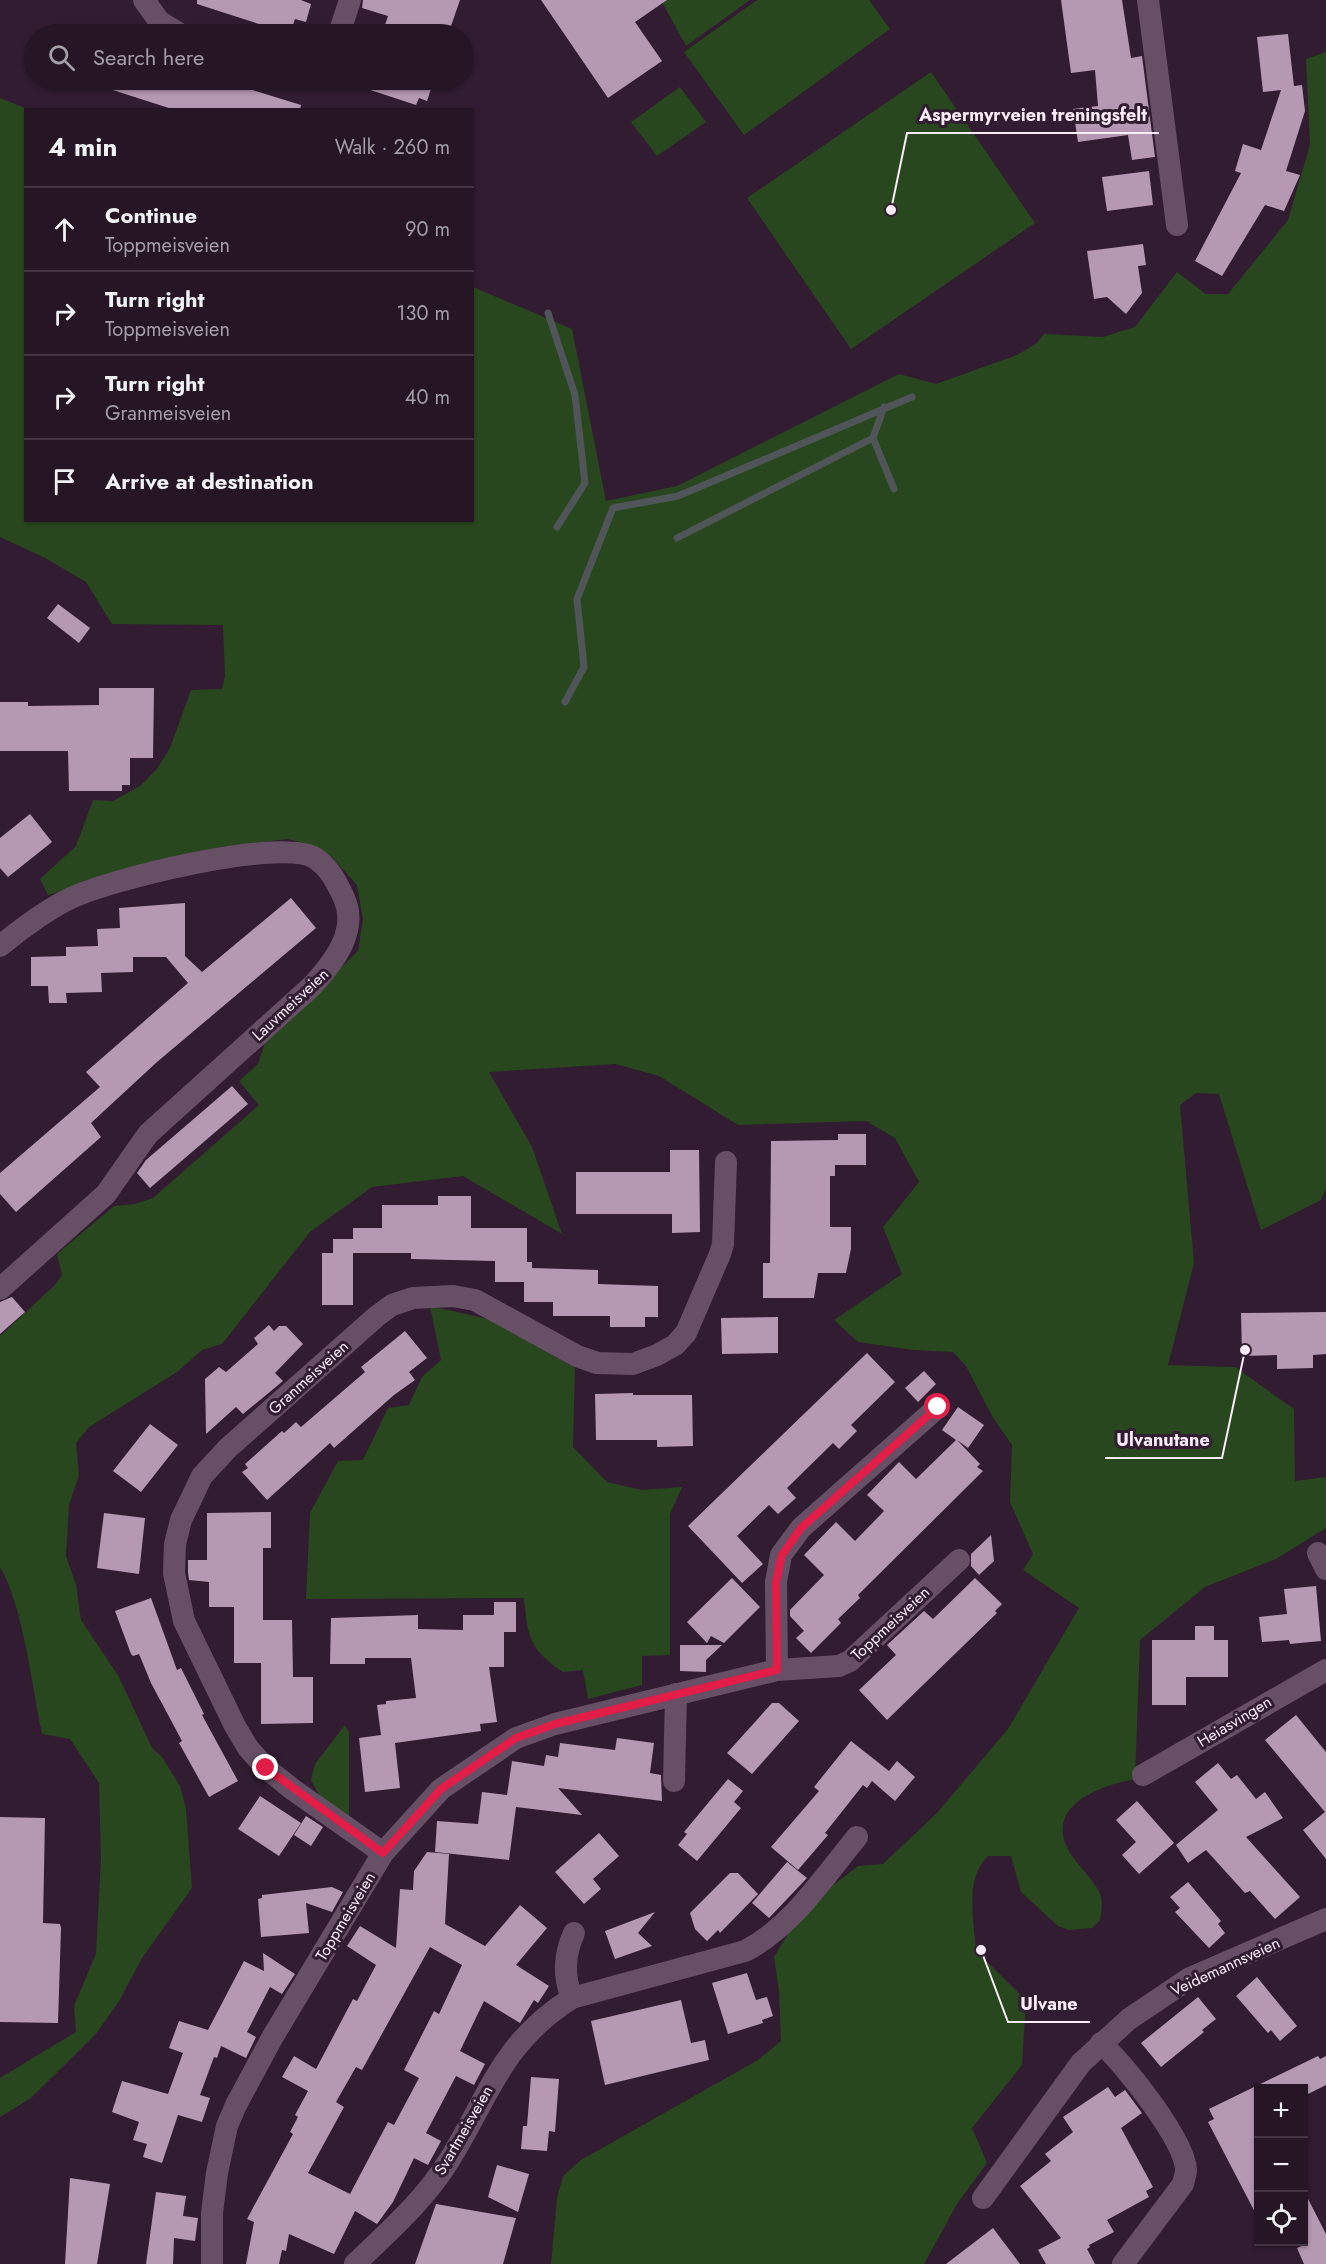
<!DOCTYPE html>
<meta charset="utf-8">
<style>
body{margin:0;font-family:Jost,sans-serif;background:#2d1e2d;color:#f1f3f6}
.controls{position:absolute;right:18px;bottom:18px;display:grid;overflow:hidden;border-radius:0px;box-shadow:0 2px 4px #0004}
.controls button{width:54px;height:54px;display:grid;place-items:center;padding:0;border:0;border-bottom:2px solid #423442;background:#251525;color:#f1f3f6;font:30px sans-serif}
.stop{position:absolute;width:18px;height:18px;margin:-14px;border:4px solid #e11d48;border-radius:50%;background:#fff}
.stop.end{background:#e11d48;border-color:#fff;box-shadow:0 2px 6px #0008}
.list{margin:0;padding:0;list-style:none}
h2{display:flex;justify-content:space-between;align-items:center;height:78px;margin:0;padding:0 24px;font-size:26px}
h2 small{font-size:20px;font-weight:400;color:#a39fa7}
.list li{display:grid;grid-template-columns:39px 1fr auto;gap:18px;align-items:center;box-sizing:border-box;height:84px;padding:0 24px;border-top:2px solid #423442}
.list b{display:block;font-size:22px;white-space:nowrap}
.list p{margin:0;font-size:20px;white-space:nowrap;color:#a39fa7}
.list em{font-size:20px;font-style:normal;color:#a39fa7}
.icon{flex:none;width:33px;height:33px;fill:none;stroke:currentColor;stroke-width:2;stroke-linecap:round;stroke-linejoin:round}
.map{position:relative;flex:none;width:1326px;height:2264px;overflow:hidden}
.search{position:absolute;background:#251525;box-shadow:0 2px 4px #0004;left:24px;top:24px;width:450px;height:66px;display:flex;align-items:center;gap:15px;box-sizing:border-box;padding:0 21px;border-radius:33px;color:#a39fa7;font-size:22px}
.panel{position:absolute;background:#251525;box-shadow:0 2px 4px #0004;left:24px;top:108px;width:450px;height:414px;border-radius:0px}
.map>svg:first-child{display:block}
.green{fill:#29471e}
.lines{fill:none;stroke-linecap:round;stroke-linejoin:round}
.stream{stroke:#505559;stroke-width:7}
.building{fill:#b599b3;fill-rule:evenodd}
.minor{stroke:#674f66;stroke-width:22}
.route{stroke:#e11d48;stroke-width:8}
.labels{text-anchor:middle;stroke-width:6;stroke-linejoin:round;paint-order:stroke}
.street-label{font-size:16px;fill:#fbecf9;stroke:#311c31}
.leader{fill:none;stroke:#fbecf9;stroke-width:2}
.callout-dot{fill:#fbecf9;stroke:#311c31;stroke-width:2}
.callout-label{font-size:18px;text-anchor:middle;font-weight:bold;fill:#fbecf9;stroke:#311c31;stroke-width:6;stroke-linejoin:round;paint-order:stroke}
</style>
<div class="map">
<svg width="1326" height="2264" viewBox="0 0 1326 2264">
<rect width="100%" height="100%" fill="#311c31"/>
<g class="green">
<polygon points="661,0 750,0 686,46"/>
<polygon points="757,0 869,0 890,29 744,135 684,52"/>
<path d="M 1326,52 L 1326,1188 L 1321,1200 L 1261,1230 L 1219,1094 L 1196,1093 L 1180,1105 L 1194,1263 L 1168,1365 L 1235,1367 L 1294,1409 L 1295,1481 L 1326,1477 L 1326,1528 L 1276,1559 L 1205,1587 L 1140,1640 L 1135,1779 C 1097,1786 1040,1808 1072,1856 C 1079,1866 1099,1886 1101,1897 C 1103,1904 1101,1913 1100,1920 L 1092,1928 L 1069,1930 L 1058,1926 L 1021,1892 L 1011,1856 L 988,1856 C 964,1878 974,1921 976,1951 L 1026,2000 L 1022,2065 L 972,2128 L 987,2163 L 957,2204 L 924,2264 L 551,2264 L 557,2198 L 563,2176 L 581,2160 L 758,2060 L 781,2041 L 779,1991 L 774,1957 L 793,1926 L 832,1886 L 858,1866 L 883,1864 L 937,1813 L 1008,1729 L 1079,1608 L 1023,1570 L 1033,1554 L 1010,1502 L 1012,1445 L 992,1416 L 966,1366 L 953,1352 L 913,1350 L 858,1342 L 834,1320 L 902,1274 L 883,1227 L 919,1182 L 895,1138 L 866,1121 L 738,1125 L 659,1076 L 616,1064 L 489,1072 L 532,1147 L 562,1234 L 463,1176 L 372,1187 L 310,1232 L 222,1344 L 202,1350 L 177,1372 L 89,1427 L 76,1443 L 79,1475 L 69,1505 L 66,1556 L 76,1585 L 81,1620 L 119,1677 L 152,1748 L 162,1757 L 180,1786 L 186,1809 L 192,1888 L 142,1958 L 119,2001 L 96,2034 L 31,2098 L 0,2117 L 0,2078 L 76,2032 L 74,2006 L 96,1954 L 101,1858 L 99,1783 L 70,1739 L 42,1734 C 32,1686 23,1606 0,1567 L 0,1336 L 56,1284 L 62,1275 L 57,1254 L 114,1206 L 135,1204 L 153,1198 L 259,1105 L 239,1081 L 258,1064 L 266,1040 L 358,951 L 363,919 L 357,885 L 332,857 L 312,845 L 288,839 L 222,847 L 48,895 L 40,879 L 76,846 L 93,800 L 113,801 L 140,786 L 157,769 L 170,748 L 191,690 L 222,689 L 225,676 L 223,625 L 112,624 L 86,582 L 45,558 L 0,537 L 0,98 L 28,109 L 26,110 L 26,520 L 472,520 L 473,287 L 572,329 L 606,501 L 677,486 L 899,374 L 936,384 L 1017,355 L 1037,343 L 1044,334 L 1103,337 L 1135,327 L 1177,272 L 1206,294 L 1228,294 L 1288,220 L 1310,145 L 1306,59 Z"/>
<polygon points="931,72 1035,223 851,349 747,198"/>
<polygon points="680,87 706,122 657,156 631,122"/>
<path d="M 430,1306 L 488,1319 L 575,1368 L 573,1447 L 607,1482 L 642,1490 L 682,1487 L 670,1514 L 670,1655 L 642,1656 L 642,1685 L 588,1699 L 583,1670 L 563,1672 C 529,1649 528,1638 524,1598 L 306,1599 L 310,1513 L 338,1461 L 363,1460 L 388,1408 L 409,1405 L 422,1377 L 441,1360 Z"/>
<polygon points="345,1725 349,1733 349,1816 320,1797 311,1780 315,1764"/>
</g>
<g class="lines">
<g class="stream">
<polyline points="548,313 575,395 585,483 557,527"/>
<polyline points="884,407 873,438 894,489"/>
<polyline points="677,538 873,438"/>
<polyline points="565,702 584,667 577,599 613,508 678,496 912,397"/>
</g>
</g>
<g class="building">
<polygon points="197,0 301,0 311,4 306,22 295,19 290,34 197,4"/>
<polygon points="363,0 460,0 450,29 442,26 439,34 382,34 388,16 362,8"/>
<polygon points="541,0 667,0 635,22 662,61 608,98"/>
<polygon points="1061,0 1122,0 1131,58 1142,56 1155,157 1132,160 1128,135 1078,142 1073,109 1098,106 1095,70 1071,73"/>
<polygon points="1288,34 1294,86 1302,85 1305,111 1286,171 1300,175 1284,211 1265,205 1222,276 1195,261 1241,173 1235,171 1243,144 1261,150 1281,90 1263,92 1257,37"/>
<polygon points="94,80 220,80 301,105 300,110 175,110 94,84"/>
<polygon points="349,80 434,80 427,101 419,98 416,105 349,83"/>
<polygon points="1149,171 1153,205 1107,211 1102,177"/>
<polygon points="1143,244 1146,265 1138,266 1142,293 1126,314 1107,297 1094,299 1087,251"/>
<polygon points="58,604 90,628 79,643 47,618"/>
<polygon points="99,688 154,688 153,758 130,758 130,785 122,785 122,791 69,791 68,751 0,751 0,702 28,702 28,706 99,705"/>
<polygon points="30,814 52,842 8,877 0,868 0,838"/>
<polygon points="291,898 316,928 157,1062 91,1123 101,1137 16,1212 0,1194 0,1173 100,1087 86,1072 188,983 166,957 133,957 133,972 101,973 102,992 66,993 67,1003 49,1003 48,986 31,986 31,957 66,956 66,947 98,946 97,929 120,928 119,908 185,903 185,956 202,972"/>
<polygon points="232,1086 248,1104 150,1188 137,1173 146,1160"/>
<polygon points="838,1134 866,1134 866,1165 835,1165 835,1176 830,1176 830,1227 851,1227 851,1249 846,1273 818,1273 814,1298 763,1298 763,1263 770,1263 771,1141 838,1140"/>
<polygon points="670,1150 699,1150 700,1232 672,1233 672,1214 576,1214 576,1172 670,1172"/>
<polygon points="438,1196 471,1196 471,1228 527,1228 527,1262 532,1262 532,1268 598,1270 598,1284 658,1286 658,1317 645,1317 645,1327 610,1327 610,1316 553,1316 553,1302 524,1302 524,1282 495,1282 495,1261 411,1259 411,1253 353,1253 353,1228 382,1228 382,1205 438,1205"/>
<polygon points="333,1239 353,1239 353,1305 322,1305 322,1253 333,1253"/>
<polygon points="12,1297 25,1312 0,1334 0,1302"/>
<polygon points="1326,1312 1326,1354 1313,1355 1313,1368 1277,1369 1277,1355 1242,1356 1241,1313"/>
<polygon points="778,1317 778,1353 722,1354 721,1318"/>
<polygon points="269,1325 274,1331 279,1326 286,1326 303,1344 275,1373 283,1381 243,1414 236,1407 206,1434 205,1379 219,1367 226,1372 258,1344 254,1338"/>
<polygon points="405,1331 427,1358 409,1372 415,1380 394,1395 334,1448 330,1443 267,1500 242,1472 248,1468 245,1464 282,1431 284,1433 296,1422 301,1427 365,1372 361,1367"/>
<polygon points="867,1353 895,1382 851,1425 857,1431 839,1449 833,1443 787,1488 796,1498 778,1514 769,1505 737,1536 763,1564 742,1583 688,1526"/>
<polygon points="924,1371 936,1384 918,1402 905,1388"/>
<polygon points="633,1393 633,1395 692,1395 693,1446 657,1447 657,1440 596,1440 595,1394"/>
<polygon points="958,1407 984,1425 968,1448 957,1440 980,1464 977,1467 983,1471 858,1595 860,1598 838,1619 841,1623 811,1653 796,1638 804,1631 790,1616 790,1610 824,1575 804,1555 836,1522 855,1541 884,1511 867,1495 899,1462 916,1479 956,1440 942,1430"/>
<polygon points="150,1424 178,1445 141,1492 113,1471"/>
<polygon points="271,1512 271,1548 263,1548 263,1620 292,1620 293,1677 313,1677 313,1723 261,1724 261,1663 234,1663 234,1607 209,1607 209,1582 189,1580 188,1572 188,1560 207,1560 207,1513"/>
<polygon points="104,1513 145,1518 139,1574 97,1568"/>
<polygon points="991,1535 994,1561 979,1575 971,1566 971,1554"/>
<polygon points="732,1578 760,1607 724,1643 711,1636 707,1643 687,1622"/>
<polygon points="975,1578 1002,1604 995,1611 997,1613 887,1720 859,1690 896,1655 887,1645 924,1611 933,1619"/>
<polygon points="1316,1586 1321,1641 1290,1644 1289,1640 1262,1642 1259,1617 1287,1614 1284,1589"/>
<polygon points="151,1598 177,1670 181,1668 204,1714 202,1715 238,1781 209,1797 179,1743 182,1741 151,1683 139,1654 133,1656 131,1654 115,1611"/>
<polygon points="494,1602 516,1602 516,1632 504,1632 504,1667 489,1667 497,1722 480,1724 481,1731 395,1743 400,1788 365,1792 359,1738 381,1735 377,1705 386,1704 386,1701 416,1698 411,1658 365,1658 365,1664 330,1664 331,1618 418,1615 418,1629 463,1630 463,1615 494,1615"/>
<polygon points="1195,1626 1214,1626 1214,1640 1228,1640 1228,1677 1186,1677 1186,1705 1152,1705 1152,1640 1195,1640"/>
<polygon points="680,1645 722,1645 706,1660 706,1672 680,1671"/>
<polygon points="772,1703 779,1703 799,1721 752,1774 727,1753"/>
<polygon points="1296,1715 1326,1752 1326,1859 1303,1830 1325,1812 1265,1740"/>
<polygon points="617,1738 654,1743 650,1773 661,1775 662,1801 558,1788 582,1815 516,1807 509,1860 435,1852 437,1821 478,1824 482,1792 507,1795 512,1761 544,1766 546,1755 558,1757 560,1743 615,1750"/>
<polygon points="851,1741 889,1771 897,1761 915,1777 895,1801 872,1781 867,1788 863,1785 825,1833 828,1835 798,1870 771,1847 819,1791 814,1787"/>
<polygon points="1218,1763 1231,1779 1237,1775 1256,1799 1265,1792 1283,1818 1246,1837 1300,1897 1275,1919 1250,1891 1245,1893 1206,1850 1188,1863 1176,1845 1218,1810 1195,1782"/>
<polygon points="728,1779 743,1791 734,1802 741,1808 697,1861 678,1845 687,1834 684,1832"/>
<polygon points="260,1796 301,1823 279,1856 238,1829"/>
<polygon points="1137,1801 1174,1843 1139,1874 1122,1855 1136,1842 1116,1820"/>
<polygon points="306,1816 323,1827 311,1846 294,1835"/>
<polygon points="0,1817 45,1818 43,1923 60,1924 61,1928 58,2023 0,2022"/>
<polygon points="599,1833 619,1856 593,1879 601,1889 584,1904 555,1872"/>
<path d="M 427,1852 L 449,1854 L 445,1924 L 485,1946 L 520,1905 L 547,1928 L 516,1965 L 549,1986 L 538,2003 L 534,2000 L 520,2023 L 484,2001 L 460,2051 L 485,2064 L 474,2085 L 456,2076 L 426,2133 L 441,2141 L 428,2165 L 414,2158 L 393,2202 L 377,2224 L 355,2211 L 334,2254 L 289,2234 L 286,2251 L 282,2250 L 279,2264 L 246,2264 L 254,2222 L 247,2219 L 293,2134 L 290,2132 L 298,2117 L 295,2115 L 308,2091 L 282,2077 L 294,2056 L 316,2069 L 353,1999 L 357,2001 L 376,1965 L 347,1946 L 360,1926 L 396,1948 L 400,1889 L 413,1890 L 414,1871 ZM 430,1947 L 462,1965 L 439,2014 L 434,2011 L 404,2070 L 419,2078 L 394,2125 L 388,2122 L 350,2194 L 308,2173 L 344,2107 L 336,2102 L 356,2067 L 362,2070 Z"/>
<polygon points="787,1862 807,1878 769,1918 752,1903"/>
<polygon points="730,1873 738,1873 758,1894 720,1933 718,1930 707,1941 695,1929 690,1913"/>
<polygon points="1188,1882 1221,1921 1218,1924 1225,1933 1209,1948 1175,1912 1180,1908 1170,1897"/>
<polygon points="332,1887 343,1892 332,1912 306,1903 309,1933 261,1937 258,1899 262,1898 262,1895"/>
<polygon points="655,1912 638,1933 652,1946 615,1959 605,1931"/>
<polygon points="263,1953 295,1974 282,1994 270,1987 247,2032 256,2037 246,2058 221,2046 217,2058 214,2057 200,2095 210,2098 202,2122 178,2115 162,2163 143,2157 147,2144 133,2140 139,2122 112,2112 122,2081 168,2094 183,2053 169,2048 179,2021 208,2030 244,1961 264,1971"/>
<polygon points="747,1973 756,2000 767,1997 773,2016 762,2020 763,2023 728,2034 712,1983"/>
<polygon points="1257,1977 1297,2026 1280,2041 1271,2030 1268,2033 1236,1996"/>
<polygon points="1198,1997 1216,2019 1202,2030 1204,2032 1161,2067 1141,2043"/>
<polygon points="681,2000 691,2043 705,2040 709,2060 605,2085 591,2021"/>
<polygon points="1318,2056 1320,2059 1326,2056 1326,2085 1304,2096 1304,2088 1258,2088 1258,2218 1208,2122 1214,2119 1209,2109"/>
<polygon points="531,2077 559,2079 555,2132 549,2131 547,2151 521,2149 523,2126 527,2126"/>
<polygon points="1108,2087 1115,2097 1125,2090 1142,2113 1121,2128 1153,2187 1146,2191 1149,2197 1107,2220 1114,2232 1089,2245 1090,2247 1087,2249 1095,2264 1046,2264 1038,2250 1061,2238 1020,2186 1051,2161 1045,2154 1073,2132 1063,2117"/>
<polygon points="497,2165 529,2174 518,2212 488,2197"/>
<polygon points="70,2178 110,2184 97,2264 65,2264"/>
<polygon points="1304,2191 1326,2234 1326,2264 1304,2264 1297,2248 1304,2245"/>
<polygon points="156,2192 186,2196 183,2216 198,2218 195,2241 174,2238 173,2264 146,2264"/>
<polygon points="436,2204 516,2218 503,2264 415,2264"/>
<polygon points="993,2228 1020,2264 946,2264"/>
</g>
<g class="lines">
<g class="minor">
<polyline points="144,0 159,21 180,34"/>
<polyline points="1148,0 1177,225"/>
<polyline points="339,34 350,0"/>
<path d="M 0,946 C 21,929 43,912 67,900 C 105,880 280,837 315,858 C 330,868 337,883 344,898 C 359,931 333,963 312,986 L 148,1134 L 106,1194 L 0,1289"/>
<polyline points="1318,1553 1326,1569"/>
<polyline points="777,1670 776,1582 781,1555 801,1528 938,1407"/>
<polyline points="1143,1775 1326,1670"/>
<polyline points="674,1781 676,1694"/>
<polyline points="383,1853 292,1789 266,1768 248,1748 235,1726 184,1621 174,1573 175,1544 181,1520 202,1476 228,1448 377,1316 392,1305 413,1298 453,1296 475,1300 577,1356 597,1363 633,1364 657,1355 675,1345 686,1333 720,1254 723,1244 726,1162"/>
<path d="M 572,1998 C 563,1976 564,1955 574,1933"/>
<path d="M 1101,2043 C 1124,2064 1185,2140 1186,2170 C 1186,2174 1184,2179 1183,2184 L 1123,2264"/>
<polyline points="983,2198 1081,2063 1129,2019 1190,1978 1326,1919"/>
<polyline points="212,2264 212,2213 217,2173 227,2126 236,2105 272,2038 383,1853 441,1789 516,1738 555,1724 777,1670 839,1666 850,1661 959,1560"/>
<path d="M 355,2264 C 389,2231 425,2200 450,2159 C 490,2094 502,2042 572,1998 L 745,1951 C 792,1927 823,1878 857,1837"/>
</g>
</g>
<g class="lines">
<polyline class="route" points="266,1768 383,1853 441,1789 516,1738 555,1724 777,1670 776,1582 782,1555 801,1528 938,1407"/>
</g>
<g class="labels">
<g class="street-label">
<text transform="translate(290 1004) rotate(-43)" y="6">Lauvmeisveien</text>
<text transform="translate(308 1377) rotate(-42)" y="6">Granmeisveien</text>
<text transform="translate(890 1623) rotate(-43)" y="6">Toppmeisveien</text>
<text transform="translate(1234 1721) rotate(-31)" y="6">Heiasvingen</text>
<text transform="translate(345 1916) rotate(-59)" y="6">Toppmeisveien</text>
<text transform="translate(1225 1966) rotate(-25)" y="6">Veidemannsveien</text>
<text transform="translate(463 2130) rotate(-60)" y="6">Svartmeisveien</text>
</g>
</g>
<path class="leader" d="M891 210L907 133H1159M1245 1350L1222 1458H1105M981 1950L1008 2022H1090"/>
<g class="callout-dot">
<circle cx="891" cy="210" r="6"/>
<circle cx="1245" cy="1350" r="6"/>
<circle cx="981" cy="1950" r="6"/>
</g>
<g class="callout-label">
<text x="1033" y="121">Aspermyrveien treningsfelt</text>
<text x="1163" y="1446">Ulvanutane</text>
<text x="1049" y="2010">Ulvane</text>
</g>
</svg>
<div class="controls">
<button>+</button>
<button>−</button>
<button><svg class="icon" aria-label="locate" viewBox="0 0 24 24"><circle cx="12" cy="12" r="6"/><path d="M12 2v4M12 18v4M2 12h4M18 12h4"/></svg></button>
</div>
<div class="stop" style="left:938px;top:1407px"></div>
<div class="stop end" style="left:266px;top:1768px"></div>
<div class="search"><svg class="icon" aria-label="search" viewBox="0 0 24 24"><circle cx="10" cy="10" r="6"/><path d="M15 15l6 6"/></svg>Search here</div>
<section class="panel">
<h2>4 min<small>Walk · 260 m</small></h2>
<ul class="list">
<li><svg class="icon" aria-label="ahead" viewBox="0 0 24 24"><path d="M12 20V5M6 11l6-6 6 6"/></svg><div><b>Continue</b><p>Toppmeisveien</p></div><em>90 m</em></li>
<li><svg class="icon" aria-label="right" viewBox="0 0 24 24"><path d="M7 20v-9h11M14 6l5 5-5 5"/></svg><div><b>Turn right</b><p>Toppmeisveien</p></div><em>130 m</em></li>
<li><svg class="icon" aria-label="right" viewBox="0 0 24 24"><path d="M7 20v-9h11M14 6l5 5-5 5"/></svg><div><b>Turn right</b><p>Granmeisveien</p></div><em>40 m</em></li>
<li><svg class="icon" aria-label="arrive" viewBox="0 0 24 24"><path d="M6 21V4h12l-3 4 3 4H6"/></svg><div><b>Arrive at destination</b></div></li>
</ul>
</section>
</div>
